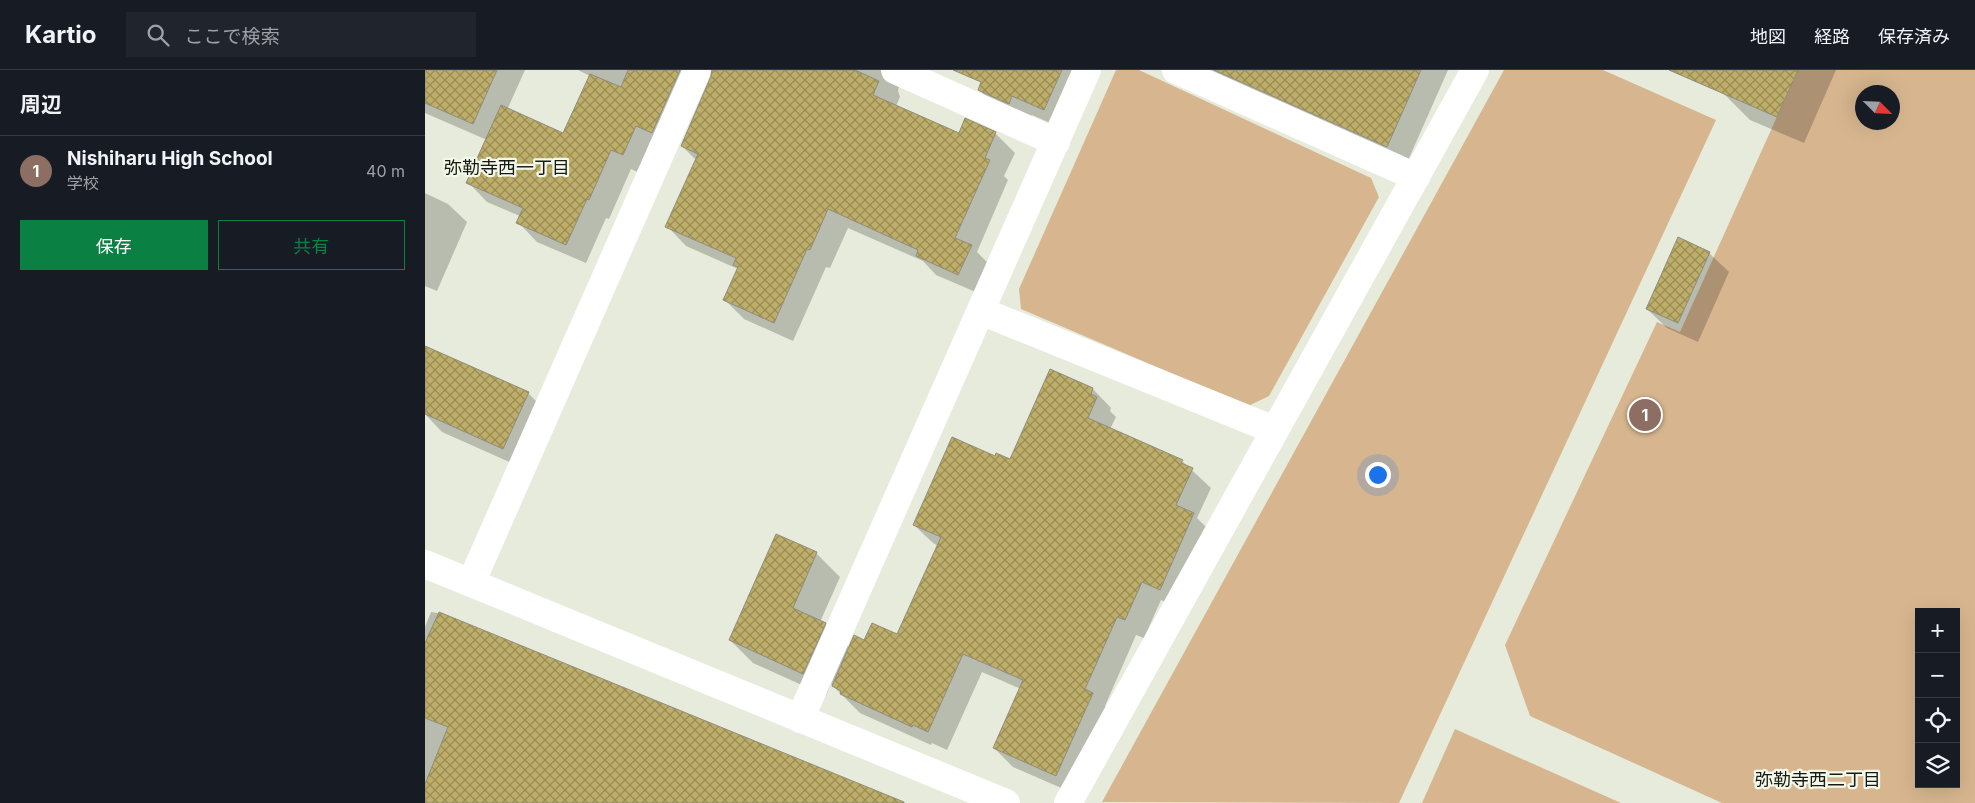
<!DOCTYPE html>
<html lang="ja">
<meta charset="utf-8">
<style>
body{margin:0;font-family:Inter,"Noto Sans JP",sans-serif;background:#20242c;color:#f1f3f6}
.controls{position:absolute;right:15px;bottom:15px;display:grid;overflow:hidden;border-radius:0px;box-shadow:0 5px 20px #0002}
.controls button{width:45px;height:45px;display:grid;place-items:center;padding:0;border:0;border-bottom:1px solid #363941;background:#171b24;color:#f1f3f6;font:25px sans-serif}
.compass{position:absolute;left:1430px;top:15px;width:45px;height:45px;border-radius:50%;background:#171b24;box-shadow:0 5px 20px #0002;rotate:114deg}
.you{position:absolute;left:952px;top:404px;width:18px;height:18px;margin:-12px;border:4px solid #fff;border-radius:50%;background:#1a73e8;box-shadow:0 0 0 8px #1a73e833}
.badge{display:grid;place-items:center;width:32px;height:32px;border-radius:50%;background:#0b8043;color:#fff;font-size:16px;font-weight:700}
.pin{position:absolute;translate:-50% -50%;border:2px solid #fff;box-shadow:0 1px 5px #0006}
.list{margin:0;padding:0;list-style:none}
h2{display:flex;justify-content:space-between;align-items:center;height:65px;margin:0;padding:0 20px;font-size:21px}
h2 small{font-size:16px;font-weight:400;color:#9ea1a6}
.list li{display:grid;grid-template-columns:32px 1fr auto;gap:15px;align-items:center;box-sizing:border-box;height:70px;padding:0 20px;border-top:1px solid #363941}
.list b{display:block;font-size:19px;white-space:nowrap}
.list p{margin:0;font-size:16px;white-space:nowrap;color:#9ea1a6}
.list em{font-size:16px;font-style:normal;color:#9ea1a6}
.actions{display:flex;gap:10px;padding:15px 20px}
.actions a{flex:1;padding:11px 0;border:1px solid #0b8043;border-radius:0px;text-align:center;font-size:18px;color:#0b8043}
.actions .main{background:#0b8043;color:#fff}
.icon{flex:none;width:28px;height:28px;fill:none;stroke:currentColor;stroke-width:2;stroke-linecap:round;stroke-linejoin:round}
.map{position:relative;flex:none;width:1550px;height:733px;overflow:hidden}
header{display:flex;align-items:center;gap:30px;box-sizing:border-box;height:70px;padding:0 25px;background:#171b24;border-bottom:1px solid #363941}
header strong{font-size:24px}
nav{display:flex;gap:28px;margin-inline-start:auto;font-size:18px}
.search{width:350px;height:45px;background:#20242c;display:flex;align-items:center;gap:12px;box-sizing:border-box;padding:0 18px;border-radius:0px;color:#9ea1a6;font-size:19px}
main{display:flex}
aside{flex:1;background:#171b24}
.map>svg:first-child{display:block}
.park{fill:#d7b68f;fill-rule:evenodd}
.shadow{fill:#0003}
.building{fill:url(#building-cross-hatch);stroke:#908d7e}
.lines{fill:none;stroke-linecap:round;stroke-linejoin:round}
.minor{stroke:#fff;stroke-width:28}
.labels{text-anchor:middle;stroke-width:4.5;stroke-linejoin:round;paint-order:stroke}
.neighbourhood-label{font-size:18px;fill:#181a15;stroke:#f3f9e9}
</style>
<header>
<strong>Kartio</strong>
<div class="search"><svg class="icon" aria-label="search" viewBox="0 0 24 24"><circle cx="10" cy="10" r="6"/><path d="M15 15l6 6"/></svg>ここで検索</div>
<nav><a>地図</a><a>経路</a><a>保存済み</a></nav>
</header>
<main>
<aside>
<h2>周辺<small></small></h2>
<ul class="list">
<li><span class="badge" style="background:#8d6e63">1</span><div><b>Nishiharu High School</b><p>学校</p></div><em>40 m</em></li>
</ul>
<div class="actions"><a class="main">保存</a><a>共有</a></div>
</aside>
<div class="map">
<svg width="1550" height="733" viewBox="0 0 1550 733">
<defs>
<pattern id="building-cross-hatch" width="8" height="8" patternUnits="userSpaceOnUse" patternTransform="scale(1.25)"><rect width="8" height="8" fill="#beae6a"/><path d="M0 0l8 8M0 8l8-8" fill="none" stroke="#998d56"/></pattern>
</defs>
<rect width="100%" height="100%" fill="#e6ebdb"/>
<g class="park">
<polygon points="691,0 714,0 946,108 954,127 844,326 823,336 596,239 594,219"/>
<polygon points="1079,0 1178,0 1291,50 974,733 677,732"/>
<path d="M 1373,0 L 1550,0 L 1550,733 L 1297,733 L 1105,646 L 1080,575 L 1232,252 L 1255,262 ZM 1438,22 L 1468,22 L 1468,52 L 1438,52 ZM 1494,542 L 1531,542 L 1531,714 L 1494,714 Z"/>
<polygon points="1030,659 1196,733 997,733"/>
</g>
<g class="shadow">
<polygon points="0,0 100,0 82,40 139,65 165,6 153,0 487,0 475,13 473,21 475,27 471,36 534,64 540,50 570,63 590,83 579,106 583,110 552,182 565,195 553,223 511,205 498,191 423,158 405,198 401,197 368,271 319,249 300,230 313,199 261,176 242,156 271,90 257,76 289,4 282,7 217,104 206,99 184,149 181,148 161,193 112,172 93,152 95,146 62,132 43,112 62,70 0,43"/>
<polygon points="552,0 665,0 639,59 607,45 603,52 573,39 554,20 561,4"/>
<polygon points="781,0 1023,0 981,95"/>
<polygon points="1308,0 1411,0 1379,73 1325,50 1298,23"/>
<polygon points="0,123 23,134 42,152 12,221 0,216"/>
<polygon points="1284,183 1304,202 1273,272 1242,258 1222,239"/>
<polygon points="668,319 686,338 685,341 691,347 685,359 757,391 786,418 772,448 787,463 754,538 736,530 719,568 711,565 680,636 687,643 650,724 588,697 569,678 596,619 557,602 522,680 507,673 506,675 435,643 406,614 401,626 328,593 305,570 352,466 392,484 415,507 395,552 400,554 425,578 440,571 473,566 513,476 508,473 489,455 570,388 585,391"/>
<polygon points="103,323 122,342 98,398 17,362 0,344 0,337"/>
<polygon points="6,542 13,543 479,733 0,733 2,714 0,713 0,557"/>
</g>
<g class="building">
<polygon points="0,0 72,0 48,54 0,33"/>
<polygon points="203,0 255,0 227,63 211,56 198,85 186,80 164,130 162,129 141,175 91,153 98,138 41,113 76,35 138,63 165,4 196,17"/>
<polygon points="287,0 430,0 454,11 448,25 534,63 540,48 571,62 560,88 565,90 530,168 547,175 533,205 491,186 493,180 403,139 385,180 382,179 349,253 298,230 313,197 308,195 311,188 240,157 273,84 256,76 286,6"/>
<polygon points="528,0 637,0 619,40 587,26 584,34 553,20 556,12"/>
<polygon points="789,0 996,0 962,77"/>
<polygon points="1244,0 1373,0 1352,47"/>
<polygon points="1253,167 1285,182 1253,253 1221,239"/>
<polygon points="0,276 104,322 78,379 0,344"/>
<polygon points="625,299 668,318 666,324 672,327 663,348 758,390 756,393 768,398 751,435 769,443 735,520 717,512 700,550 692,547 660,619 668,623 631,706 568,678 598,610 538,584 503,662 488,655 487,657 415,624 416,621 407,616 429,565 439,570 447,553 472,564 516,467 488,455 527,367 570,386 571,383 585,389"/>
<polygon points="351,464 392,482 368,538 401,553 378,604 304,570"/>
<polygon points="14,542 479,732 479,733 0,733 0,714 23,657 0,648 0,573"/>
</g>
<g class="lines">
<g class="minor">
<polyline points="470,0 631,72"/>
<polyline points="751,0 991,107"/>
<polyline points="556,241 849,360"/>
<polyline points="0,494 581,733"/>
<polyline points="46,513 272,0"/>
<polyline points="375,649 662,0"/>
<polyline points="643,733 1050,0"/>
</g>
</g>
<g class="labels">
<g class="neighbourhood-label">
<text x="82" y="104">弥勒寺西一丁目</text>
<text x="1393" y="716">弥勒寺西二丁目</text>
</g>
</g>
</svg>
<div class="controls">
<button>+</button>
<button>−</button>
<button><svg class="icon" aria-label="locate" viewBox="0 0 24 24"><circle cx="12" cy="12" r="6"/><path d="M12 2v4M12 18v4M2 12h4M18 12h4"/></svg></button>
<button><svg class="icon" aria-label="layers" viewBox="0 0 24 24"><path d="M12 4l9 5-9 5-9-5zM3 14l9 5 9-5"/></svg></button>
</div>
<svg class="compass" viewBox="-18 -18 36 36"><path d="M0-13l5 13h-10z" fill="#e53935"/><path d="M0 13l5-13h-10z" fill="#9ea1a6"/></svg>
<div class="you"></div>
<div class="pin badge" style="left:1220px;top:345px;background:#8d6e63">1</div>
</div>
</main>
